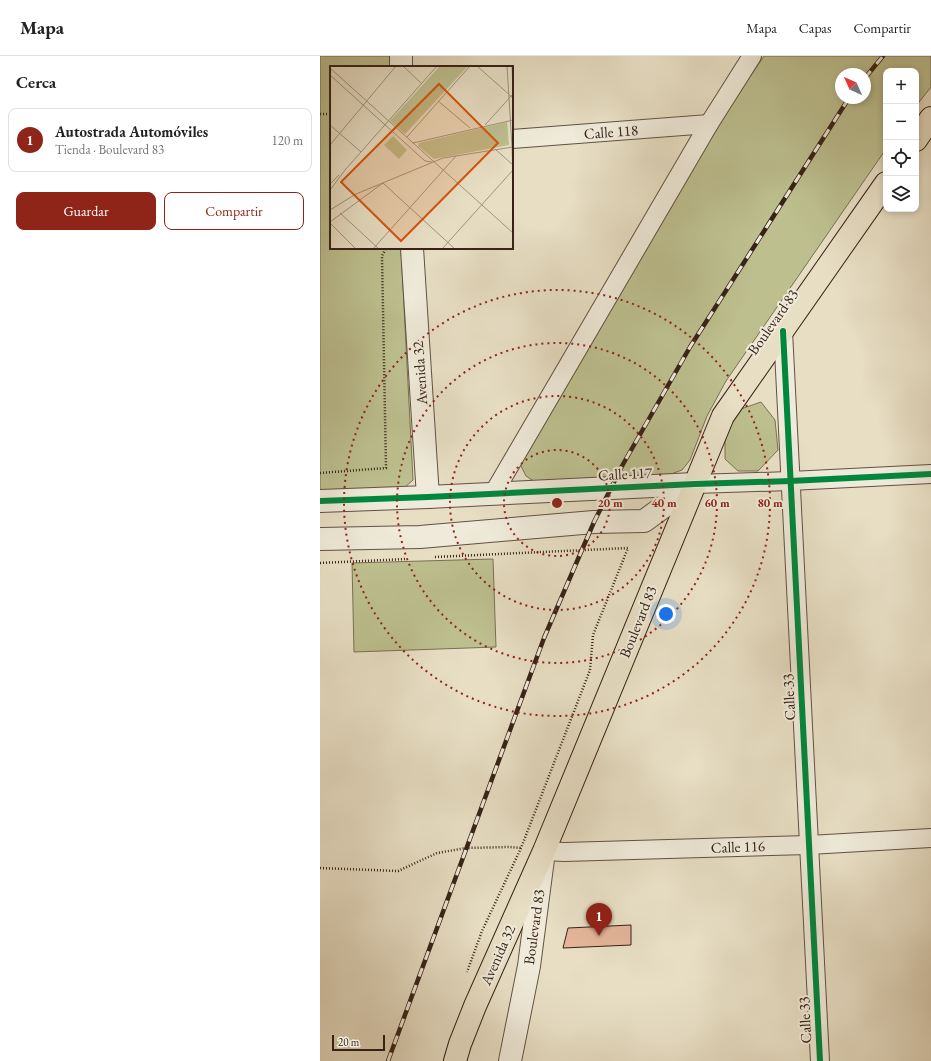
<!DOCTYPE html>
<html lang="es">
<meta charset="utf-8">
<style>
body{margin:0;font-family:"EB Garamond",serif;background:#f6f6f6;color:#222}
.controls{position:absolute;right:12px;top:12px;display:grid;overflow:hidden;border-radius:8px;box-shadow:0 2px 6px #0003}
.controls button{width:36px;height:36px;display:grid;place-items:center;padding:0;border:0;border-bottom:1px solid #e0e0e0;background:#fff;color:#222;font:20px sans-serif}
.compass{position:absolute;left:515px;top:12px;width:36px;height:36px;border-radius:50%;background:#fff;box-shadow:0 2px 6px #0003;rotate:315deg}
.scale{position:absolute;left:12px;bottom:10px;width:53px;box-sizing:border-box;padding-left:4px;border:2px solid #362216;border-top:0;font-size:11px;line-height:14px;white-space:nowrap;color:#362216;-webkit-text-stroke:3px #efead9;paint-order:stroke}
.you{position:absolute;left:346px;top:558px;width:14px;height:14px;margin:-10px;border:3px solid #fff;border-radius:50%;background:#1a73e8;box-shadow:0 0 0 6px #1a73e833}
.badge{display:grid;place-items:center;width:26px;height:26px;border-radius:50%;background:#8f2418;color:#fff;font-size:13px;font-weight:700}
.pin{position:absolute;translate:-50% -33px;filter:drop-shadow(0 1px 2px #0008)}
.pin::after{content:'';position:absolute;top:21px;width:14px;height:12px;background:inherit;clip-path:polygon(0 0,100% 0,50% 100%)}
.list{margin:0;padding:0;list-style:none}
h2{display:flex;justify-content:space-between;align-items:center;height:52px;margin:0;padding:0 16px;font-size:17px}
h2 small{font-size:13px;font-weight:400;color:#767676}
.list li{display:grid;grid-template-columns:26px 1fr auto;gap:12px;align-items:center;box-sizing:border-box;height:64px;margin:0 8px 8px;padding:0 8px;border:1px solid #e0e0e0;border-radius:8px}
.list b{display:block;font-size:15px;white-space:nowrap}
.list p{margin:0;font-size:13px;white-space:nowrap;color:#767676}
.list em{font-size:13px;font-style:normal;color:#767676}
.actions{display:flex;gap:8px;padding:12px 16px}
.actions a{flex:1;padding:9px 0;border:1px solid #8f2418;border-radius:8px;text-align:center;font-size:14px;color:#8f2418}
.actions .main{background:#8f2418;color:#fff}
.icon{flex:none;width:22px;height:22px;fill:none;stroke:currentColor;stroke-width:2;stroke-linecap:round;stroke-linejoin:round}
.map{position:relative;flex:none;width:611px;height:1005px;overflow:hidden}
header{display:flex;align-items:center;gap:24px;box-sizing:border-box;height:56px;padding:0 20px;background:#fff;border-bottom:1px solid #e0e0e0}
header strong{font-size:19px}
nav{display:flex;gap:22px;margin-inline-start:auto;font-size:14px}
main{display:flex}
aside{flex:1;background:#fff}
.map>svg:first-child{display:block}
.green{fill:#bdbf8f;stroke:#7a7052;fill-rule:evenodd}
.building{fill:#e4b59a;stroke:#362216}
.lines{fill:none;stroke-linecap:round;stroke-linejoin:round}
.minor-casing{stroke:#625142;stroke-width:20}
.tertiary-casing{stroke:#625142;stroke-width:24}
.trunk-casing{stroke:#362216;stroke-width:24}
.path{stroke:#362216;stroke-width:2.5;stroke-dasharray:1 2;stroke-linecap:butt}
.minor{stroke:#efead9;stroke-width:18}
.tertiary{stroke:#efead9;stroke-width:22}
.trunk{stroke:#e7dec4;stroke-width:22}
.rail-casing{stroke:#362216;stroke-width:4.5}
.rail{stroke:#efead9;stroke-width:3;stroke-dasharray:9;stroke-linecap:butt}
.cycleway-casing{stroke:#efead9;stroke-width:8}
.cycleway{stroke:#00873e;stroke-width:6}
.ring{fill:none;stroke:#8f2418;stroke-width:2;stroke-dasharray:2 4}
.labels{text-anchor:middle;stroke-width:4;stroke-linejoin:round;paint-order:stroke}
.street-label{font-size:15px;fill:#362216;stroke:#efead9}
.inset-road{fill:none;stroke:#a0937e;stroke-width:1}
.view{fill:#d6540d;fill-opacity:0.15;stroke:#d6540d;stroke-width:2}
.inset-edge{fill:none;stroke:#362216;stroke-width:2}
.centre{fill:#8f2418;stroke:#efead9;stroke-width:2}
.ring-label{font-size:12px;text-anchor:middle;font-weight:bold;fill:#8f2418;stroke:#efead9;stroke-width:4;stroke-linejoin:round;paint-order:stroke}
</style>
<header>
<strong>Mapa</strong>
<nav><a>Mapa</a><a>Capas</a><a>Compartir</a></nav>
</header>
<main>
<aside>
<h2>Cerca<small></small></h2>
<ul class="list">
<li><span class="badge">1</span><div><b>Autostrada Automóviles</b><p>Tienda · Boulevard 83</p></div><em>120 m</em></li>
</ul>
<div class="actions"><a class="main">Guardar</a><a>Compartir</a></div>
</aside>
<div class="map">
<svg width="611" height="1005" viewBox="0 0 611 1005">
<rect width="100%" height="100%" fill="#e7dec4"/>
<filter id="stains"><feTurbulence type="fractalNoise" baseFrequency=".005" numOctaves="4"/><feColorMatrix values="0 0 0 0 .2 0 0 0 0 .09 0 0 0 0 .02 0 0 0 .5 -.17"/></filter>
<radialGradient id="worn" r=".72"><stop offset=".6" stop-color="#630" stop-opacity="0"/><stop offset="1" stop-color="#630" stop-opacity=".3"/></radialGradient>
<g class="green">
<polygon points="0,0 72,0 72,11 11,11 11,192 81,192 93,424 84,432 0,437"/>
<path d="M 444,0 L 611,0 L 611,31 L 596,50 L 596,15 L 566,15 L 566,93 L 406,325 L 387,360 L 370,404 L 362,414 L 351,418 L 215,426 L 206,420 L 200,408 L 394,74 ZM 521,18 L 545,18 L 545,42 L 521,42 Z"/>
<polygon points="441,346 455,364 458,394 438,415 418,415 405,403 405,371 418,354"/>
<polygon points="173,503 176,591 34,596 32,507"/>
</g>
<polygon class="building" points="311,869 311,889 243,892 248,872"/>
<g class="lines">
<g class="minor-casing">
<g id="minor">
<polyline points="192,83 389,68"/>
<polyline points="463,275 500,1005"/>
<polyline points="375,428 470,425 611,418"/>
<polyline points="173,438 389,68 432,0"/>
<polyline points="224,795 244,796 489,789 611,782"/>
</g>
</g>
<g class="tertiary-casing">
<g id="tertiary">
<polyline points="81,0 81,11"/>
<polyline points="92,192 108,441"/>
<polyline points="0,445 108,441 375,428"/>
<polyline points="0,483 100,481 274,466 324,465 375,428"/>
<polyline points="190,1005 209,910 223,803"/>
</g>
</g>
<g class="trunk-casing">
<g id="trunk">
<polyline points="596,84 611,62"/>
<polyline points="135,1005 140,988 155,950 224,795 403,360 566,127"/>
</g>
</g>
<g class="path">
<polyline points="0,58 11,58"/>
<polyline points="0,417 66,412 62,200 66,192"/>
<polyline points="115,501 308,492 273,579 270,614 201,792 162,875 147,916"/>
<polyline points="0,507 86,503"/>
<polyline points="0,812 78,815 117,797 146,792 189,791 202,792"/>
</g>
<use href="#minor" class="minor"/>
<use href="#tertiary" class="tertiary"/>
<use href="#trunk" class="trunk"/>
<g class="rail-casing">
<g id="rail">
<polyline points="545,22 563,0"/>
<polyline points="68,1005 224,582 274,466 302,410 370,291 529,42"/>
</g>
</g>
<use href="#rail" class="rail"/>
<g class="cycleway-casing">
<g id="cycleway">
<polyline points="463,275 500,1005"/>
<polyline points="0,445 108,441 375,428 470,425 611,418"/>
</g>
</g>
<use href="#cycleway" class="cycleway"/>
</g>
<g class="ring">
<circle cx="237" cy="447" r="53"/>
<circle cx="237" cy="447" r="107"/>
<circle cx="237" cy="447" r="160"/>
<circle cx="237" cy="447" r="213"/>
</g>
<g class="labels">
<g class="street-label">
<text transform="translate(291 76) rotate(-4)" y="5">Calle 118</text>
<text transform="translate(453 266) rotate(-55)" y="5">Boulevard 83</text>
<text transform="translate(100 317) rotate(-94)" y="5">Avenida 32</text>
<text transform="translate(305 418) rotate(-3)" y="5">Calle 117</text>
<text transform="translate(318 566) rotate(-68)" y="5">Boulevard 83</text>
<text transform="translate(469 641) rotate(-93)" y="5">Calle 33</text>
<text transform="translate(418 791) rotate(-2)" y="5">Calle 116</text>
<text transform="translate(214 871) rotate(-82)" y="5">Boulevard 83</text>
<text transform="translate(178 899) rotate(-66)" y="5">Avenida 32</text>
<text transform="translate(485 964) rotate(-93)" y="5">Calle 33</text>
</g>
</g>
<g transform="translate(10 10)">
<rect width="183" height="183" fill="#e7dec4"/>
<path d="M 110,0 L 138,0 L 75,68 L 60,55 ZM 177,56 L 179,79 L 104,93 L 88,80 L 89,77 ZM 63,70 L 77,84 L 69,93 L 54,79 Z" fill="#bdbf8f"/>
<path class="inset-road" d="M 73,0 L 92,18M 147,0 L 183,32M 177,0 L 182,81M 182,0 L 183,24M 0,2 L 183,167M 0,9 L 95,95 L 102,96M 108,35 L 140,62M 0,59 L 31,86M 155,59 L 183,28M 77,71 L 140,0M 83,77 L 183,54M 0,79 L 66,0M 182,81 L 183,117M 165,83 L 183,99M 0,118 L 9,109M 0,124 L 15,104 L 107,0M 0,144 L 26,128 L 113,92 L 183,81M 10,147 L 49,183M 0,156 L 53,117 L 125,183M 0,157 L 26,183M 43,183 L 126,90M 112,183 L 183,104"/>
<path class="view" d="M 109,18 L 168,77 L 71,175 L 11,116 Z"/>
<rect width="183" height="183" class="inset-edge"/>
</g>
<circle cx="237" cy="447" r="6" class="centre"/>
<g class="ring-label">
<text x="290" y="451">20 m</text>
<text x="344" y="451">40 m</text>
<text x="397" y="451">60 m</text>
<text x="450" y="451">80 m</text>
</g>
<rect width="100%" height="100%" filter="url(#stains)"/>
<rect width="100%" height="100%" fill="url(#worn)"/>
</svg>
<div class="controls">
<button>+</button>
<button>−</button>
<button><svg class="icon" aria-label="locate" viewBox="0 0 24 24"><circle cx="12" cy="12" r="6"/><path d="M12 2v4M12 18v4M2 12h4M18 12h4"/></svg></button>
<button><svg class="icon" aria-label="layers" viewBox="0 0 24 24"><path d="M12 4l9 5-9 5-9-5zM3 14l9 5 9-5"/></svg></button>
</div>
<svg class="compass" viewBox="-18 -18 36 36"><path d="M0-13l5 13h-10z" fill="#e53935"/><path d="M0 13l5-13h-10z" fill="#767676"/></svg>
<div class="scale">20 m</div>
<div class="you"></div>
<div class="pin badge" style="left:279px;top:880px">1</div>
</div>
</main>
